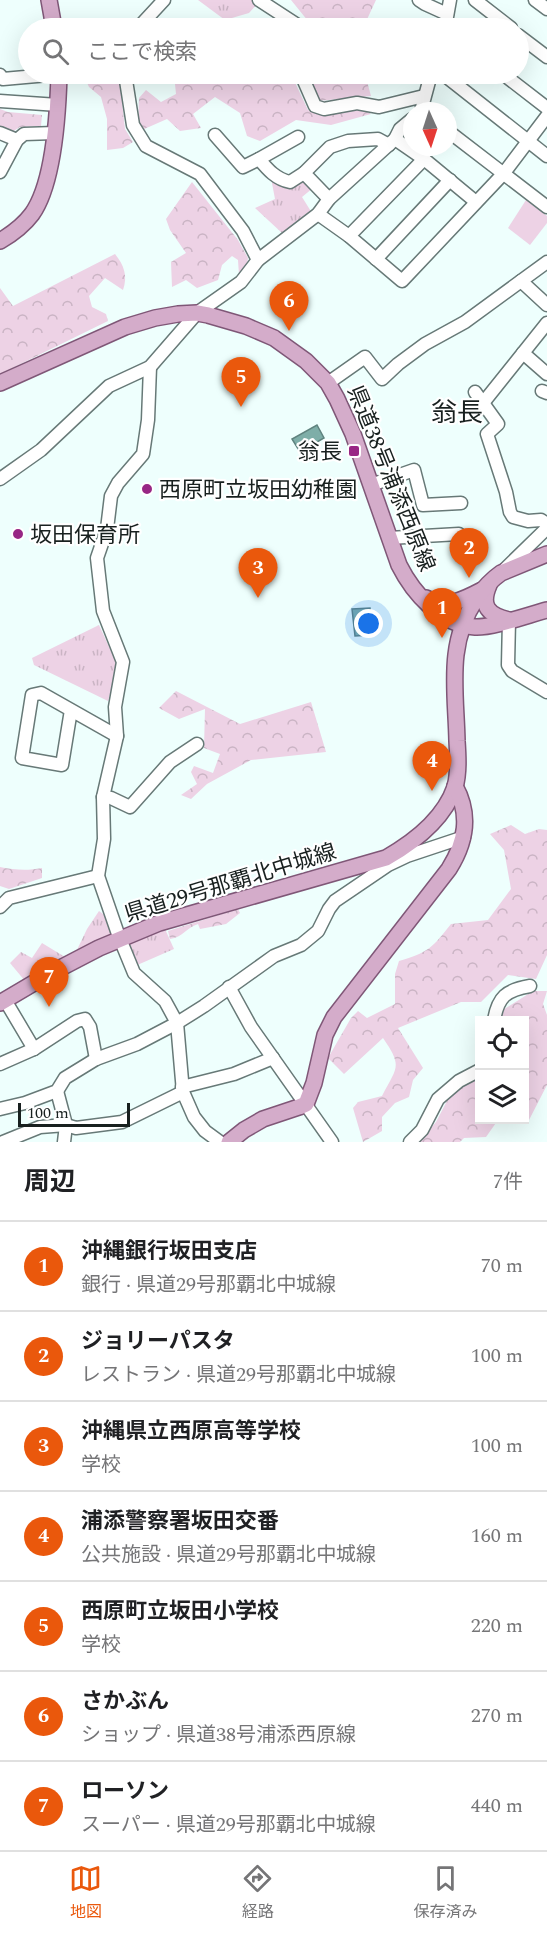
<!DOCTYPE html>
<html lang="ja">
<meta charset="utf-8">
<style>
body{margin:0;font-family:Spectral,"Noto Sans JP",serif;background:#f2f2f2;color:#202124}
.controls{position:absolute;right:18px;bottom:18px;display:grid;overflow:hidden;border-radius:0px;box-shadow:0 6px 24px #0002}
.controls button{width:54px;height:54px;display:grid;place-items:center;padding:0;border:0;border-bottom:2px solid #e0e0e0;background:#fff;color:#202124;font:30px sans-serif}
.compass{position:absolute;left:403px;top:102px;width:54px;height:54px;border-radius:50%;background:#fff;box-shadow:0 6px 24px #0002;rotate:177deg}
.scale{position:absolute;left:18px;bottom:15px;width:112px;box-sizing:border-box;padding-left:6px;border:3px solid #18201f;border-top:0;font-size:16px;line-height:21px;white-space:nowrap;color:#18201f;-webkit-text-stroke:4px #fff;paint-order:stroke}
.you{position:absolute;left:369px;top:624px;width:21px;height:21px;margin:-15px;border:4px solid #fff;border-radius:50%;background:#1a73e8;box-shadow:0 0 0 9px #1a73e833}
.badge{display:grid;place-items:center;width:39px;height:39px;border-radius:50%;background:#ea580c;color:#fff;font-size:20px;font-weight:700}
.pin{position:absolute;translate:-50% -50px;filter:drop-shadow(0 2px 3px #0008)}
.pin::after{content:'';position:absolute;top:32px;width:21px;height:18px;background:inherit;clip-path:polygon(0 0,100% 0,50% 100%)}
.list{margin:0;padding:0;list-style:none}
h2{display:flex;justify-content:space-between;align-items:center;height:78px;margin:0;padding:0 24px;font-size:26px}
h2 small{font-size:20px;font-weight:400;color:#757577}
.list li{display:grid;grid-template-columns:39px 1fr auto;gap:18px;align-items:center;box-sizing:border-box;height:90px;padding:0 24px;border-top:2px solid #e0e0e0}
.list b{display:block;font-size:22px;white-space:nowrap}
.list p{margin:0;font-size:20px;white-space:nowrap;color:#757577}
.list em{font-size:20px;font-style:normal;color:#757577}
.icon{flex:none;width:33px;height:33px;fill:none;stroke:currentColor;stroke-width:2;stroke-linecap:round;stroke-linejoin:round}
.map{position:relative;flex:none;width:547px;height:1142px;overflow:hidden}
.search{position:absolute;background:#fff;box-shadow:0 6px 24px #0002;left:18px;right:18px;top:18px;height:66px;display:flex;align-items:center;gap:15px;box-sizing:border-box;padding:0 21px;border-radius:33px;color:#757577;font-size:22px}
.sheet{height:708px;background:#fff}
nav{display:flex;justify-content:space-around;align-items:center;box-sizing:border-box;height:84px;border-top:2px solid #e0e0e0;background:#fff;font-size:16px;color:#757577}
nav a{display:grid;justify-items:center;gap:3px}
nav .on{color:#ea580c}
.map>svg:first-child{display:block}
.grass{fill:url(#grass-tufts)}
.forest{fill:url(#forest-crowns)}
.park{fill:#edd2e5}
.water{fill:#7eaea8;stroke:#5f837f;stroke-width:1.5}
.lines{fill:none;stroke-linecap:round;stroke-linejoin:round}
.minor-casing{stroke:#677977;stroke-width:15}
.major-casing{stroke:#7f5777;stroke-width:18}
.minor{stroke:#fff;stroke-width:12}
.major{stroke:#d4acca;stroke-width:15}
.poi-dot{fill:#982785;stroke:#fff;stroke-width:2}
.labels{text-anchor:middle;stroke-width:4.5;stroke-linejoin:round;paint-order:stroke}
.poi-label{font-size:22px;fill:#18201f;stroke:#fff;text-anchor:start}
.street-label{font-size:22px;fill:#18201f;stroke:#fff}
.quarter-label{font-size:26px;fill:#18201f;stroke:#fff}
</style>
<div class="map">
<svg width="547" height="1142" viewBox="0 0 547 1142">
<defs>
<pattern id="grass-tufts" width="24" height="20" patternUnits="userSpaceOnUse" patternTransform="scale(1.5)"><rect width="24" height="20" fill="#edd2e5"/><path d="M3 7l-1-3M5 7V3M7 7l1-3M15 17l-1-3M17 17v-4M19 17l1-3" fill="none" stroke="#cab4c4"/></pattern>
<pattern id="forest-crowns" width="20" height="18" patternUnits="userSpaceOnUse" patternTransform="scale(1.5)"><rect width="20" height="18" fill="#edd2e5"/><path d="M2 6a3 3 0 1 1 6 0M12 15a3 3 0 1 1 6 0" fill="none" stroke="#cab4c4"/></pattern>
</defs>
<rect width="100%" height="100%" fill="#eefffd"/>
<g class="grass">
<polygon points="198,0 255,0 259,2 249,13 225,20"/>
<polygon points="271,178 304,179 313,188 302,197 312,213 282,233 255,208 275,199"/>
<polygon points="99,625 118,666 108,701 34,665 32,658"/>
<polygon points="99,911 107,917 113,935 75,954 87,929"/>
<polygon points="165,929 174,949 135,966 126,944"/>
<polygon points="42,943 65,957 25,981 10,963 21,952 32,958"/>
</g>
<g class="forest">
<polygon points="291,0 376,0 363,28 312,28 308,21"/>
<polygon points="83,74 103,74 104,84 120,84 125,129 133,142 123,148 107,150 107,119 101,97 89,87"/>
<polygon points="174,74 291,74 308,110 326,113 361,109 371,114 331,125 296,120 260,141 247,136 240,113 215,97 193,114 201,128 180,131 167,119 142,130 138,123 139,98 146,90 161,102 176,94"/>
<polygon points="306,74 365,74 371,96 318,101"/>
<polygon points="0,109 8,112 42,115 41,126 20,127 12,132 3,130 0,127"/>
<polygon points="192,182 238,240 248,258 246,272 239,275 238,260 232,256 222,265 218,280 197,288 186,280 172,287 171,262 186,253 170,230 166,219"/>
<path d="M 115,254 C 124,265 128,276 123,290 L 105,278 L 89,296 L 92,307 L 106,314 L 108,321 L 0,374 L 0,288 L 13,306 Z"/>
<polygon points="176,691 240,724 311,702 326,752 251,760 207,784 191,799 181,795 197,784 191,772 194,766 213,773 220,754 204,748 205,709 179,719 159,708"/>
<path d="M 511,825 L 525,834 L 539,829 L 547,830 L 547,955 L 536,979 L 508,975 L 481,1002 L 461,1002 L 398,1028 L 423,1068 L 413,1080 L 409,1097 L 395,1103 L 382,1117 L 382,1131 L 363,1142 L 353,1108 L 358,1102 L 382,1096 C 397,1067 403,1067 383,1038 L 344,1074 L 328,1058 L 351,1018 L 358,1011 L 367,1018 L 395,1004 L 395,974 L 399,961 C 428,953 433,947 451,924 L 488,920 L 511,889 L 504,850 L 490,834 Z"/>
<path d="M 0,867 C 15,870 27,871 42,868 L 42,878 L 9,889 L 0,886 Z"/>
<path d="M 238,909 L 240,913 L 226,924 L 200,929 L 198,924 C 186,928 183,937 170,939 L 168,931 Z"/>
<polygon points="533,991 547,991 543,1004 547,1015 547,1085 529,1120 524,1119 524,1020 497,1020 501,1011"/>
<polygon points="479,1078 480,1120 498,1120 486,1137 464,1138 460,1142 419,1142 436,1122 448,1099 460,1086"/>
</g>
<polygon class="park" points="526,200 547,216 547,223 530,245 508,228"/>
<g class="water">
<polygon points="317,425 324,438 300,452 292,439"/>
<polygon points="370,608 372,635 355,636 352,609"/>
</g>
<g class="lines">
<g class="minor-casing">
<g id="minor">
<polyline points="259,0 302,28"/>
<polyline points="419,0 425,4 447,14"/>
<polyline points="475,0 511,28"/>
<polyline points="535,0 547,9"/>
<polyline points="138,28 164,0"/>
<polyline points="445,28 450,0"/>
<polyline points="518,35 547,57"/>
<polyline points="125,74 133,125 146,146 200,174 243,231 258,260"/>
<polyline points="301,74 315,106 324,109 357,103 379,107 424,96"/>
<polyline points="443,74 547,156"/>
<polyline points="503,74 547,108"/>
<polyline points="0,75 3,79 59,74"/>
<polyline points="0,101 58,105"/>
<polyline points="421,111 431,74"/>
<polyline points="448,131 547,207"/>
<polyline points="0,133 17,140"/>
<polyline points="215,135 243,167 259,159"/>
<path d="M 298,137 L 259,159 C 268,170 276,179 290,182 L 304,173"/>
<polyline points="395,139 424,159 476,202"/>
<polyline points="0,172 17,140 24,134 55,133"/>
<polyline points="329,199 304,173 330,147 348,141 378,139 389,145"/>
<polyline points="318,214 349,236 402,281 504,173 547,116"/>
<polyline points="349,236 424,159"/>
<polyline points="376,259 450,180"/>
<polyline points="521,281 547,305"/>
<polyline points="523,353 547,374"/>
<polyline points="150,367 148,420 143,454 118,483 111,496 107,529 97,558 103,611 123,662 115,707 117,736 103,797 104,839 98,876 118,934 134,973 165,1001 177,1023 183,1092 194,1117 205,1131 220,1142"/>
<polyline points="328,383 365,357 382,379 398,364 425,344 465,322 547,262"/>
<polyline points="542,391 547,393"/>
<polyline points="475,392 498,424 487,434 506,492 510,512 513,517 528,521 541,520 547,524"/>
<polyline points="483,403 547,323"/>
<polyline points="0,479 41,450 109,386 150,367 197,313 241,282 258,260 318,214 329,199 395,139 400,129 412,119"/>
<polyline points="371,485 414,470 423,505 461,503"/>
<polyline points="389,538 459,534"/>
<polyline points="504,570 547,528"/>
<polyline points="509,620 508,665 512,671 547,692"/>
<polyline points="71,710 62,765 22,758 32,695 41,693 117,736"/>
<polyline points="103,797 111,798 130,807 170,762 197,744"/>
<polyline points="0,907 9,898 98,876"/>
<polyline points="229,987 251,1027 332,1142"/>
<polyline points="5,1000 34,1049"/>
<path d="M 494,1020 C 498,997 506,990 530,986"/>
<polyline points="0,1064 34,1049 77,1021 85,1019 90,1027 96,1059"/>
<polyline points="182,1087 234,1074 273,1058"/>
<polyline points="57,1091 66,1125 64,1142"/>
<polyline points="0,1109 25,1103 57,1091 65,1078 96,1059 137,1044 177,1023 204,1006 274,956 301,945 318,931 329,909 335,901 388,865 407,856 464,837"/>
<polyline points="3,1142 40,1127 66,1125 76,1128 122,1122 183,1092"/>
<polyline points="410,1142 422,1130 438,1099 459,1081 480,1070"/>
</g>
</g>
<g class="major-casing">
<g id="major">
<polyline points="49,0 54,28"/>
<path d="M 0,241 C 12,234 23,226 32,214 C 54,183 58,111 59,74"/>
<path d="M 0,383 L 125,327 L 155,318 L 178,314 L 197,313 L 208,315 L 246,326 L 274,338 L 306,361 L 328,383 L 337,399 L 353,434 L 399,565 C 413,593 441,625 475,627 C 492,628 528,615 547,610"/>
<path d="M 489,585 C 480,606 488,615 509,620"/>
<path d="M 426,598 C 446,609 463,600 482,590"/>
<path d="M 0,1003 L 49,974 L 99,948 L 159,923 L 386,858 C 414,842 444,819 455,787 C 459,773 458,756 457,741 C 456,691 446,644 476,599 C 483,589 491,580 501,573 L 547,554"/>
<path d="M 229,1142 L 244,1130 L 263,1119 L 299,1107 L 306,1104 L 314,1083 L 325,1035 L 334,1017 L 449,869 C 466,842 471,815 455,786"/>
</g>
</g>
<use href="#minor" class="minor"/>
<use href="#major" class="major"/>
</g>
<g class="poi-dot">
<rect x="348" y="445" width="12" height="12" rx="3"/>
<circle cx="147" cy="489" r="6"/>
<circle cx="18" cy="534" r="6"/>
</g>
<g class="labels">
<g class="poi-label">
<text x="342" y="459" text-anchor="end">翁長</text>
<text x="159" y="497">西原町立坂田幼稚園</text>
<text x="30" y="542">坂田保育所</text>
</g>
<g class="street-label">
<text transform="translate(392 478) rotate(68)" y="8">県道38号浦添西原線</text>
<text transform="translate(230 882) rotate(-17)" y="8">県道29号那覇北中城線</text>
</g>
<g class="quarter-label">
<text x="457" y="421">翁長</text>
</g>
</g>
</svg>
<div class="controls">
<button><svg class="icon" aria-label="locate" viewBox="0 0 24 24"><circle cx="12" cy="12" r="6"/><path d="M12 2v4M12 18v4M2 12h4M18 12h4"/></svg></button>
<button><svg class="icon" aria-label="layers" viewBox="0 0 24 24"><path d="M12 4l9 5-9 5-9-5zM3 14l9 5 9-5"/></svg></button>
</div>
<svg class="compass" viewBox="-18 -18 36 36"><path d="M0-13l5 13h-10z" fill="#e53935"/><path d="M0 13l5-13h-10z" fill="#757577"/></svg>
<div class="scale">100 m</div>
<div class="you"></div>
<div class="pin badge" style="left:442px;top:638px">1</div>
<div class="pin badge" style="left:469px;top:578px">2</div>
<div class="pin badge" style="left:258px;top:598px">3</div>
<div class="pin badge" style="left:432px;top:791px">4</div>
<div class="pin badge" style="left:241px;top:407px">5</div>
<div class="pin badge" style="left:289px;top:331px">6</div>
<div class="pin badge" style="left:49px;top:1007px">7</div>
<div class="search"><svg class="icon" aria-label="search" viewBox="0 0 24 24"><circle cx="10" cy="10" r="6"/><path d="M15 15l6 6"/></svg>ここで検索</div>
</div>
<section class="sheet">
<h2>周辺<small>7件</small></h2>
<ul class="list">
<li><span class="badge">1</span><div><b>沖縄銀行坂田支店</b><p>銀行 · 県道29号那覇北中城線</p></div><em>70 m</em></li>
<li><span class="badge">2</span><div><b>ジョリーパスタ</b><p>レストラン · 県道29号那覇北中城線</p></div><em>100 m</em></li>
<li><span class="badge">3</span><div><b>沖縄県立西原高等学校</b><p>学校</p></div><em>100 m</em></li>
<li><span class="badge">4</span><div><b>浦添警察署坂田交番</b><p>公共施設 · 県道29号那覇北中城線</p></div><em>160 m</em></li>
<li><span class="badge">5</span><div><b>西原町立坂田小学校</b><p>学校</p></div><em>220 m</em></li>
<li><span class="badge">6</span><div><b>さかぶん</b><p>ショップ · 県道38号浦添西原線</p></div><em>270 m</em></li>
<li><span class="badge">7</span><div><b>ローソン</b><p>スーパー · 県道29号那覇北中城線</p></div><em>440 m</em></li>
</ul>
</section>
<nav>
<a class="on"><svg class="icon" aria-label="map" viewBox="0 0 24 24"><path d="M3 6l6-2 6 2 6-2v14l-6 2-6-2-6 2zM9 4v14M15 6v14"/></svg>地図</a>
<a><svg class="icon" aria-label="directions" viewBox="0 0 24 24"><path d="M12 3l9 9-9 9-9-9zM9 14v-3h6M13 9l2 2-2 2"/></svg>経路</a>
<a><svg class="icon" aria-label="saved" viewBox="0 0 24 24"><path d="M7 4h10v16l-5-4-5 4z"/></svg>保存済み</a>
</nav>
